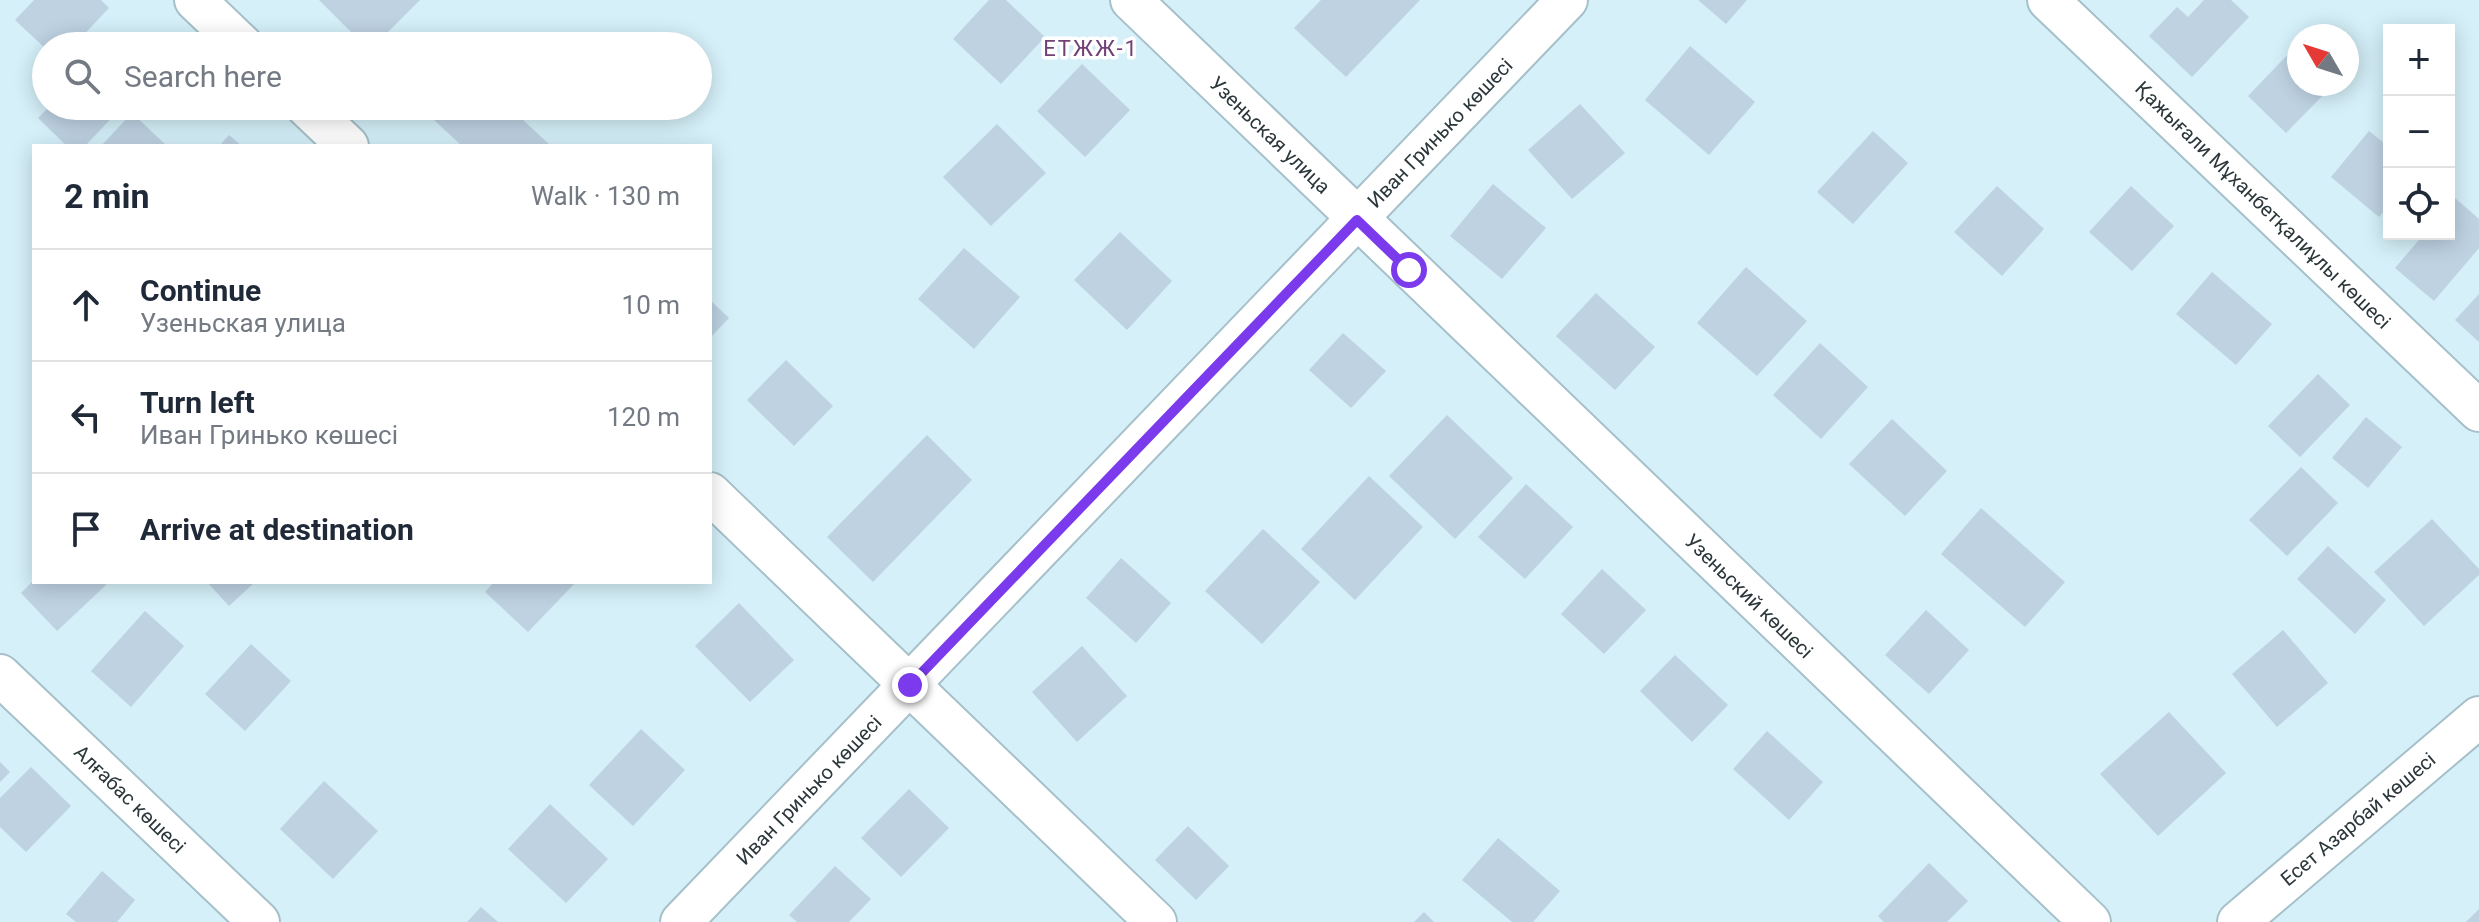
<!DOCTYPE html>
<meta charset="utf-8">
<style>
body{margin:0;font-family:Roboto,sans-serif;background:#f6f6f7;color:#1f2937}
.controls{position:absolute;right:24px;top:24px;display:grid;overflow:hidden;border-radius:0px;box-shadow:0 4px 20px #0003}
.controls button{width:72px;height:72px;display:grid;place-items:center;padding:0;border:0;border-bottom:2px solid #e0e1e3;background:#fff;color:#1f2937;font:40px sans-serif}
.compass{position:absolute;left:2287px;top:24px;width:72px;height:72px;border-radius:50%;background:#fff;box-shadow:0 4px 20px #0003;rotate:309deg}
.stop{position:absolute;width:24px;height:24px;margin:-18px;border:6px solid #7c3aed;border-radius:50%;background:#fff}
.stop.end{background:#7c3aed;border-color:#fff;box-shadow:0 2px 8px #0008}
.list{margin:0;padding:0;list-style:none}
h2{display:flex;justify-content:space-between;align-items:center;height:104px;margin:0;padding:0 32px;font-size:34px}
h2 small{font-size:26px;font-weight:400;color:#747a83}
.list li{display:grid;grid-template-columns:52px 1fr auto;gap:24px;align-items:center;box-sizing:border-box;height:112px;padding:0 32px;border-top:2px solid #e0e1e3}
.list b{display:block;font-size:30px;white-space:nowrap}
.list p{margin:0;font-size:26px;white-space:nowrap;color:#747a83}
.list em{font-size:26px;font-style:normal;color:#747a83}
.icon{flex:none;width:44px;height:44px;fill:none;stroke:currentColor;stroke-width:2;stroke-linecap:round;stroke-linejoin:round}
.map{position:relative;flex:none;width:2479px;height:922px;overflow:hidden}
.search{position:absolute;background:#fff;box-shadow:0 4px 20px #0003;left:32px;top:32px;width:680px;height:88px;display:flex;align-items:center;gap:20px;box-sizing:border-box;padding:0 28px;border-radius:44px;color:#747a83;font-size:30px}
.panel{position:absolute;background:#fff;box-shadow:0 4px 20px #0003;left:32px;top:144px;width:680px;height:440px;border-radius:0px}
.map>svg:first-child{display:block}
.building{fill:#bed2e2}
.lines{fill:none;stroke-linecap:round;stroke-linejoin:round}
.minor-casing{stroke:#a6c0c9;stroke-width:44}
.minor{stroke:#fff;stroke-width:40}
.route{stroke:#7c3aed;stroke-width:10}
.labels{text-anchor:middle;stroke-width:7;stroke-linejoin:round;paint-order:stroke}
.street-label{font-size:20px;fill:#2c373b;stroke:#fff}
.neighbourhood-label{font-size:22px;letter-spacing:2px;fill:#724276;stroke:#fff}
</style>
<div class="map">
<svg width="2479" height="922" viewBox="0 0 2479 922">
<rect width="100%" height="100%" fill="#d5f0f9"/>
<g class="building">
<polygon points="34,0 101,0 109,8 73,46 46,46 46,49 15,20"/>
<polygon points="319,0 420,0 374,46 365,46"/>
<polygon points="989,0 1006,0 1045,37 1001,84 953,39"/>
<polygon points="1321,0 1420,0 1346,77 1294,28"/>
<polygon points="1698,0 1747,0 1726,24"/>
<polygon points="2204,0 2231,0 2249,17 2192,77 2149,36 2177,7 2188,17"/>
<polygon points="1690,46 1755,102 1709,155 1645,100"/>
<polygon points="2291,51 2299,58 2299,84 2326,84 2330,88 2286,133 2248,96"/>
<polygon points="1082,64 1130,110 1085,157 1037,111"/>
<polygon points="1580,104 1625,153 1572,199 1528,150"/>
<polygon points="50,106 123,106 85,146 67,146 38,118"/>
<polygon points="422,106 508,106 551,146 462,146 421,108"/>
<polygon points="132,113 167,146 101,146"/>
<polygon points="997,124 1046,173 991,226 943,177"/>
<polygon points="1873,131 1908,163 1853,224 1817,192"/>
<polygon points="2369,131 2389,147 2389,205 2379,217 2331,177"/>
<polygon points="229,135 242,146 219,146"/>
<polygon points="1493,184 1546,228 1502,279 1450,236"/>
<polygon points="1997,186 2044,229 2002,276 1954,232"/>
<polygon points="2131,186 2174,226 2132,271 2089,232"/>
<polygon points="2455,198 2479,219 2479,248 2434,301 2395,268 2424,234 2449,234 2449,205"/>
<polygon points="1120,232 1172,281 1127,330 1074,280"/>
<polygon points="964,248 1020,297 974,349 918,299"/>
<polygon points="1746,267 1807,321 1757,376 1697,323"/>
<polygon points="2212,272 2272,324 2236,365 2176,314"/>
<polygon points="1596,293 1655,347 1615,390 1556,336"/>
<polygon points="2479,294 2479,342 2455,320"/>
<polygon points="710,300 729,318 710,338"/>
<polygon points="1343,333 1386,371 1351,408 1309,370"/>
<polygon points="1820,343 1868,387 1821,439 1773,395"/>
<polygon points="786,360 833,406 794,446 747,400"/>
<polygon points="2318,374 2350,405 2300,457 2268,426"/>
<polygon points="1447,415 1513,478 1455,539 1389,476"/>
<polygon points="2366,417 2402,447 2368,488 2332,458"/>
<polygon points="1892,419 1947,471 1905,516 1849,464"/>
<polygon points="927,435 972,480 873,582 827,537"/>
<polygon points="2301,467 2338,503 2287,556 2249,520"/>
<polygon points="1369,476 1423,527 1355,600 1301,549"/>
<polygon points="1526,484 1573,527 1525,579 1478,537"/>
<polygon points="1981,508 2065,582 2025,627 1941,554"/>
<polygon points="2432,519 2479,569 2479,575 2424,626 2374,572"/>
<polygon points="1263,529 1320,582 1262,644 1205,591"/>
<polygon points="2328,546 2386,600 2355,634 2297,579"/>
<polygon points="1121,558 1171,603 1136,643 1086,598"/>
<polygon points="1602,569 1646,610 1604,654 1561,614"/>
<polygon points="32,582 103,582 106,585 57,631 21,593"/>
<polygon points="207,582 255,582 229,606"/>
<polygon points="494,582 576,582 528,632 485,592"/>
<polygon points="739,603 794,660 750,702 695,646"/>
<polygon points="1926,610 1969,650 1929,694 1885,655"/>
<polygon points="145,611 184,646 131,707 91,671"/>
<polygon points="2283,630 2328,683 2277,727 2232,674"/>
<polygon points="251,644 291,681 245,731 205,694"/>
<polygon points="1082,646 1127,696 1077,742 1032,692"/>
<polygon points="1675,655 1728,705 1692,742 1640,691"/>
<polygon points="2169,712 2226,773 2158,836 2100,774"/>
<polygon points="641,729 685,770 633,826 589,785"/>
<polygon points="1767,731 1823,782 1789,820 1733,769"/>
<polygon points="0,762 10,772 0,782"/>
<polygon points="31,767 71,806 26,852 0,827 0,798"/>
<polygon points="324,781 378,831 333,879 280,829"/>
<polygon points="909,789 949,828 901,877 861,838"/>
<polygon points="550,804 608,859 566,903 508,849"/>
<polygon points="1188,826 1229,866 1196,900 1155,860"/>
<polygon points="1498,838 1560,891 1533,922 1512,922 1462,880"/>
<polygon points="1929,863 1968,901 1947,922 1884,922 1878,916"/>
<polygon points="835,866 871,899 849,922 797,922 789,915"/>
<polygon points="102,871 135,900 117,922 76,922 66,914"/>
<polygon points="481,907 498,922 467,922"/>
<polygon points="2479,909 2479,922 2466,922"/>
<polygon points="1424,912 1434,922 1414,922"/>
</g>
<g class="lines">
<g class="minor-casing">
<g id="minor">
<polyline points="195,0 243,46"/>
<polyline points="1131,0 2090,922"/>
<polyline points="2048,0 2479,411"/>
<polyline points="306,106 348,146"/>
<polyline points="710,493 1156,922"/>
<polyline points="0,675 259,922"/>
<polyline points="681,922 1567,0"/>
<polyline points="2238,922 2479,717"/>
</g>
</g>
<use href="#minor" class="minor"/>
</g>
<g class="lines">
<polyline class="route" points="910,685 1357,220 1409,270"/>
</g>
<g class="labels">
<g class="street-label">
<text transform="translate(1440 133) rotate(-46)" y="7">Иван Гринько көшесі</text>
<text transform="translate(1270 135) rotate(44)" y="7">Узеньская улица</text>
<text transform="translate(2263 205) rotate(44)" y="7">Қажығали Мұханбетқалиұлы көшесі</text>
<text transform="translate(1749 596) rotate(44)" y="7">Узеньский көшесі</text>
<text transform="translate(809 790) rotate(-46)" y="7">Иван Гринько көшесі</text>
<text transform="translate(130 799) rotate(44)" y="7">Алғабас көшесі</text>
<text transform="translate(2358 819) rotate(-40)" y="7">Есет Азарбай көшесі</text>
</g>
<g class="neighbourhood-label">
<text x="1091" y="56">ЕТЖЖ-1</text>
</g>
</g>
</svg>
<div class="controls">
<button>+</button>
<button>−</button>
<button><svg class="icon" aria-label="locate" viewBox="0 0 24 24"><circle cx="12" cy="12" r="6"/><path d="M12 2v4M12 18v4M2 12h4M18 12h4"/></svg></button>
</div>
<svg class="compass" viewBox="-18 -18 36 36"><path d="M0-13l5 13h-10z" fill="#e53935"/><path d="M0 13l5-13h-10z" fill="#747a83"/></svg>
<div class="stop" style="left:1409px;top:270px"></div>
<div class="stop end" style="left:910px;top:685px"></div>
<div class="search"><svg class="icon" aria-label="search" viewBox="0 0 24 24"><circle cx="10" cy="10" r="6"/><path d="M15 15l6 6"/></svg>Search here</div>
<section class="panel">
<h2>2 min<small>Walk · 130 m</small></h2>
<ul class="list">
<li><svg class="icon" aria-label="ahead" viewBox="0 0 24 24"><path d="M12 20V5M6 11l6-6 6 6"/></svg><div><b>Continue</b><p>Узеньская улица</p></div><em>10 m</em></li>
<li><svg class="icon" aria-label="left" viewBox="0 0 24 24"><path d="M17 20v-9H6M10 6l-5 5 5 5"/></svg><div><b>Turn left</b><p>Иван Гринько көшесі</p></div><em>120 m</em></li>
<li><svg class="icon" aria-label="arrive" viewBox="0 0 24 24"><path d="M6 21V4h12l-3 4 3 4H6"/></svg><div><b>Arrive at destination</b></div></li>
</ul>
</section>
</div>
